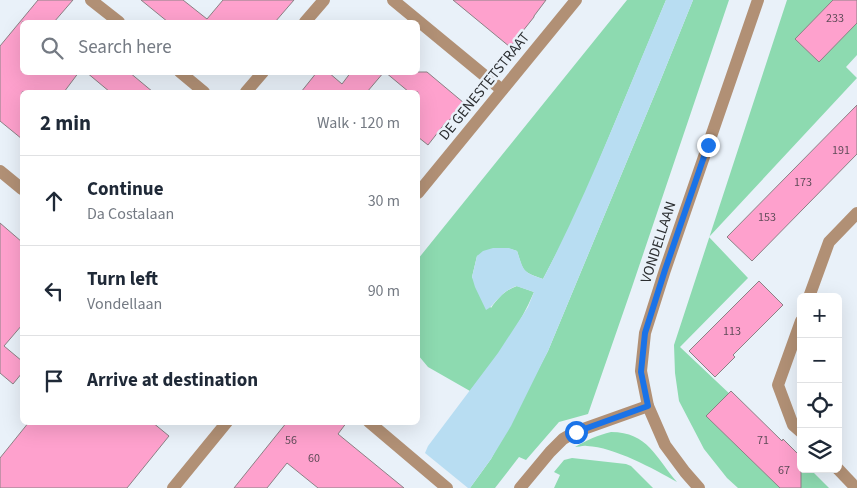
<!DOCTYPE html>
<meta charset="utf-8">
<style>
body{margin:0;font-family:"Source Sans 3",sans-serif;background:#f2f2f3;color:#1f2937}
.controls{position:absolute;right:15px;bottom:15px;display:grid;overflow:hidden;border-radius:8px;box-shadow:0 5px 20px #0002}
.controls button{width:45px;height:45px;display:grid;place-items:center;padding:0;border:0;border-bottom:1px solid #e0e1e3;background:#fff;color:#1f2937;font:25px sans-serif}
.stop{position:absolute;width:15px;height:15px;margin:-11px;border:4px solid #1a73e8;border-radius:50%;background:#fff}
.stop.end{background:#1a73e8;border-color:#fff;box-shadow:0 1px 5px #0008}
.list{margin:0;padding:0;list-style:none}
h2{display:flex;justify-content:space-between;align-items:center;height:65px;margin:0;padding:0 20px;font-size:21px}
h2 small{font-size:16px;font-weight:400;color:#747a83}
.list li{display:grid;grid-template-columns:32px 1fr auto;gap:15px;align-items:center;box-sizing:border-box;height:90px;padding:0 20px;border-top:1px solid #e0e1e3}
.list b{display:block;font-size:19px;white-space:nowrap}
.list p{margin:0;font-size:16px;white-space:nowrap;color:#747a83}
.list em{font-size:16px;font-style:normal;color:#747a83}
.icon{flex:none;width:28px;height:28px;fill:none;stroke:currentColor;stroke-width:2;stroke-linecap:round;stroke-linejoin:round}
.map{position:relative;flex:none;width:857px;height:488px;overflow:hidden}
.search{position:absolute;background:#fff;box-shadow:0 5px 20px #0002;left:20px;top:20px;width:400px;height:55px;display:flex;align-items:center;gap:12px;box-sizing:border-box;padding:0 18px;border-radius:8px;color:#747a83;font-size:19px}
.panel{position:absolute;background:#fff;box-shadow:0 5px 20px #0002;left:20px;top:90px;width:400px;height:335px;border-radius:8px}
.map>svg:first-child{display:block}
.green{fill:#8ddab0}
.water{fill:#b8ddf2}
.building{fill:#fea1cd;stroke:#8b8185}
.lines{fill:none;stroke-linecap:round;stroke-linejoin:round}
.pedestrian{stroke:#b19075;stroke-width:12}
.minor{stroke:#b19075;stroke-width:12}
.tertiary{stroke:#b19075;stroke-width:12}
.route{stroke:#1a73e8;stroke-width:6}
.labels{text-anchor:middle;stroke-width:5;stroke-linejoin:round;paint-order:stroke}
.number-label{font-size:12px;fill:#604c59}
.street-label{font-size:15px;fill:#2c2f32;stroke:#e9f1f9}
</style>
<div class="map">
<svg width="857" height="488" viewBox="0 0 857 488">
<rect width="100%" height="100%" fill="#e9f1f9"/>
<g class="green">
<path d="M 627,0 L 666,0 L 583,199 L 566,235 L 543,279 C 521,271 524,272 517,251 C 501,245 492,251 477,256 L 472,277 L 491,308 C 498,298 505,290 517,286 L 534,292 C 519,328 494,361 470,391 L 428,367 L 418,355 L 418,259 Z"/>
<polygon points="693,0 729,0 631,290 588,414 559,422 526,460 519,457 495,488 470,488 491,459 548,351 659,84"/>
<polygon points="787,0 857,0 857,55 846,67 857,78 709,237 748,278 680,347 801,461 801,469 810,469 829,488 738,488 727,478 704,449 679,401 675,373 674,345"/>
<path d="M 611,432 C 648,432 656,458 677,482 C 654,469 614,447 587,446 C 583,445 579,447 575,447 C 587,440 598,435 611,432 Z"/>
<polygon points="572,458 626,464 631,466 653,488 554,488 560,475 554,472 564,460"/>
</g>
<path class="water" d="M 666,0 L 693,0 L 659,84 L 548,351 L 511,426 L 491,459 L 470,488 L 468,488 L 425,453 L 428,446 L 498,353 L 528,307 L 534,292 L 516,286 C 509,289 504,292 499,298 C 494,302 492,307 486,310 L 475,287 L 472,277 L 477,256 L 483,251 L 493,248 L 509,248 L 517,251 C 524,271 522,272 543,279 C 590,189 626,93 666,0 Z"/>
<g class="building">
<polygon points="38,0 73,0 54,22 22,22 22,72 79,72 64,92 22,92 22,139 0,121 0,46"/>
<polygon points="141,0 183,0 207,19 223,0 294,0 275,22 168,22"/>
<polygon points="453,0 546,0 534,16 534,17 510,47"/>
<polygon points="833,0 857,0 857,23 819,62 795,39"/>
<polygon points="86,72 129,72 153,92 110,92"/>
<polygon points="317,72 328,72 342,84 351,72 384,72 367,92 301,92"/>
<polygon points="385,72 427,72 464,103 447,123 446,122 428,145 418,137 418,92 409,92"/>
<polygon points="857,105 857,154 752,261 727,237"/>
<polygon points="0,223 22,242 22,325 4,346 22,361 22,373 13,384 0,373"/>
<polygon points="759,281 783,305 733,355 735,357 715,377 689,351"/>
<polygon points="731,391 782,441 783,439 801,457 801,488 780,488 706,416"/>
<polygon points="29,422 152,422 169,436 127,488 0,488 0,458"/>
<polygon points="287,422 347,422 338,434 404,488 318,488 287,463 267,488 234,488"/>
</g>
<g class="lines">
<polyline class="pedestrian" points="369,422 447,488"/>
<g class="minor">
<polyline points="91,0 119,22"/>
<polyline points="393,0 502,90"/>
<polyline points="305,22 324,0"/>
<polyline points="180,72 204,92"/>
<polyline points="246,92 263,72"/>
<polyline points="0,171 22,189"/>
<polyline points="418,193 576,0"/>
<polyline points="809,297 829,242 857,213"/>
<polyline points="801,321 778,385 793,425 801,432"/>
<polyline points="838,469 856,488"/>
<polyline points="173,488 227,422"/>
<polyline points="520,488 550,452 563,439 575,432 648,406"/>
</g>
<polyline class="tertiary" points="699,488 685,472 665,445 648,406 641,371 645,333 665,270 758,0"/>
</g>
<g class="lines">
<polyline class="route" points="576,432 648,406 641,372 645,333 665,270 708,145"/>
</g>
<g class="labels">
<g class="number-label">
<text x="835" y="22">233</text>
<text x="841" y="154">191</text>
<text x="803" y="186">173</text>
<text x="767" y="221">153</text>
<text x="732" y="335">113</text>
<text x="291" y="444">56</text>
<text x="763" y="444">71</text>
<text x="314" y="462">60</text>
<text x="784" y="474">67</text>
</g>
<g class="street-label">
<text transform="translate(484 86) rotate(-51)" y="5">DE GENESTETSTRAAT</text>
<text transform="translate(658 242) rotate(-72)" y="5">VONDELLAAN</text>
</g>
</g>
</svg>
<div class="controls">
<button>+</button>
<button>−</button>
<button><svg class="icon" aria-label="locate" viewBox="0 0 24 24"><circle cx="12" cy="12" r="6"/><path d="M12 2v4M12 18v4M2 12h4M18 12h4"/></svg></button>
<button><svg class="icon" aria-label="layers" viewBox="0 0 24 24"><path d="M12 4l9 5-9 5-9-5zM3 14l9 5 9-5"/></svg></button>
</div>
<div class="stop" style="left:576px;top:432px"></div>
<div class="stop end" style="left:708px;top:145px"></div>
<div class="search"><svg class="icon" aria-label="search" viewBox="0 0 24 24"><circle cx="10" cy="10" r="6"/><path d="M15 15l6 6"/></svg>Search here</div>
<section class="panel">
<h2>2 min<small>Walk · 120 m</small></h2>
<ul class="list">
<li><svg class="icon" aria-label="ahead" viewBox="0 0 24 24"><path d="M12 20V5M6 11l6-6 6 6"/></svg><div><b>Continue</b><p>Da Costalaan</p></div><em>30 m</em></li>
<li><svg class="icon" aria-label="left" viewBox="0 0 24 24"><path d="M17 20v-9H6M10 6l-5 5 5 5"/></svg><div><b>Turn left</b><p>Vondellaan</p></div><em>90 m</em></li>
<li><svg class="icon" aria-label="arrive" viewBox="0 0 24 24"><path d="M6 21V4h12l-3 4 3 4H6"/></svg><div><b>Arrive at destination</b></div></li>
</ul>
</section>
</div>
